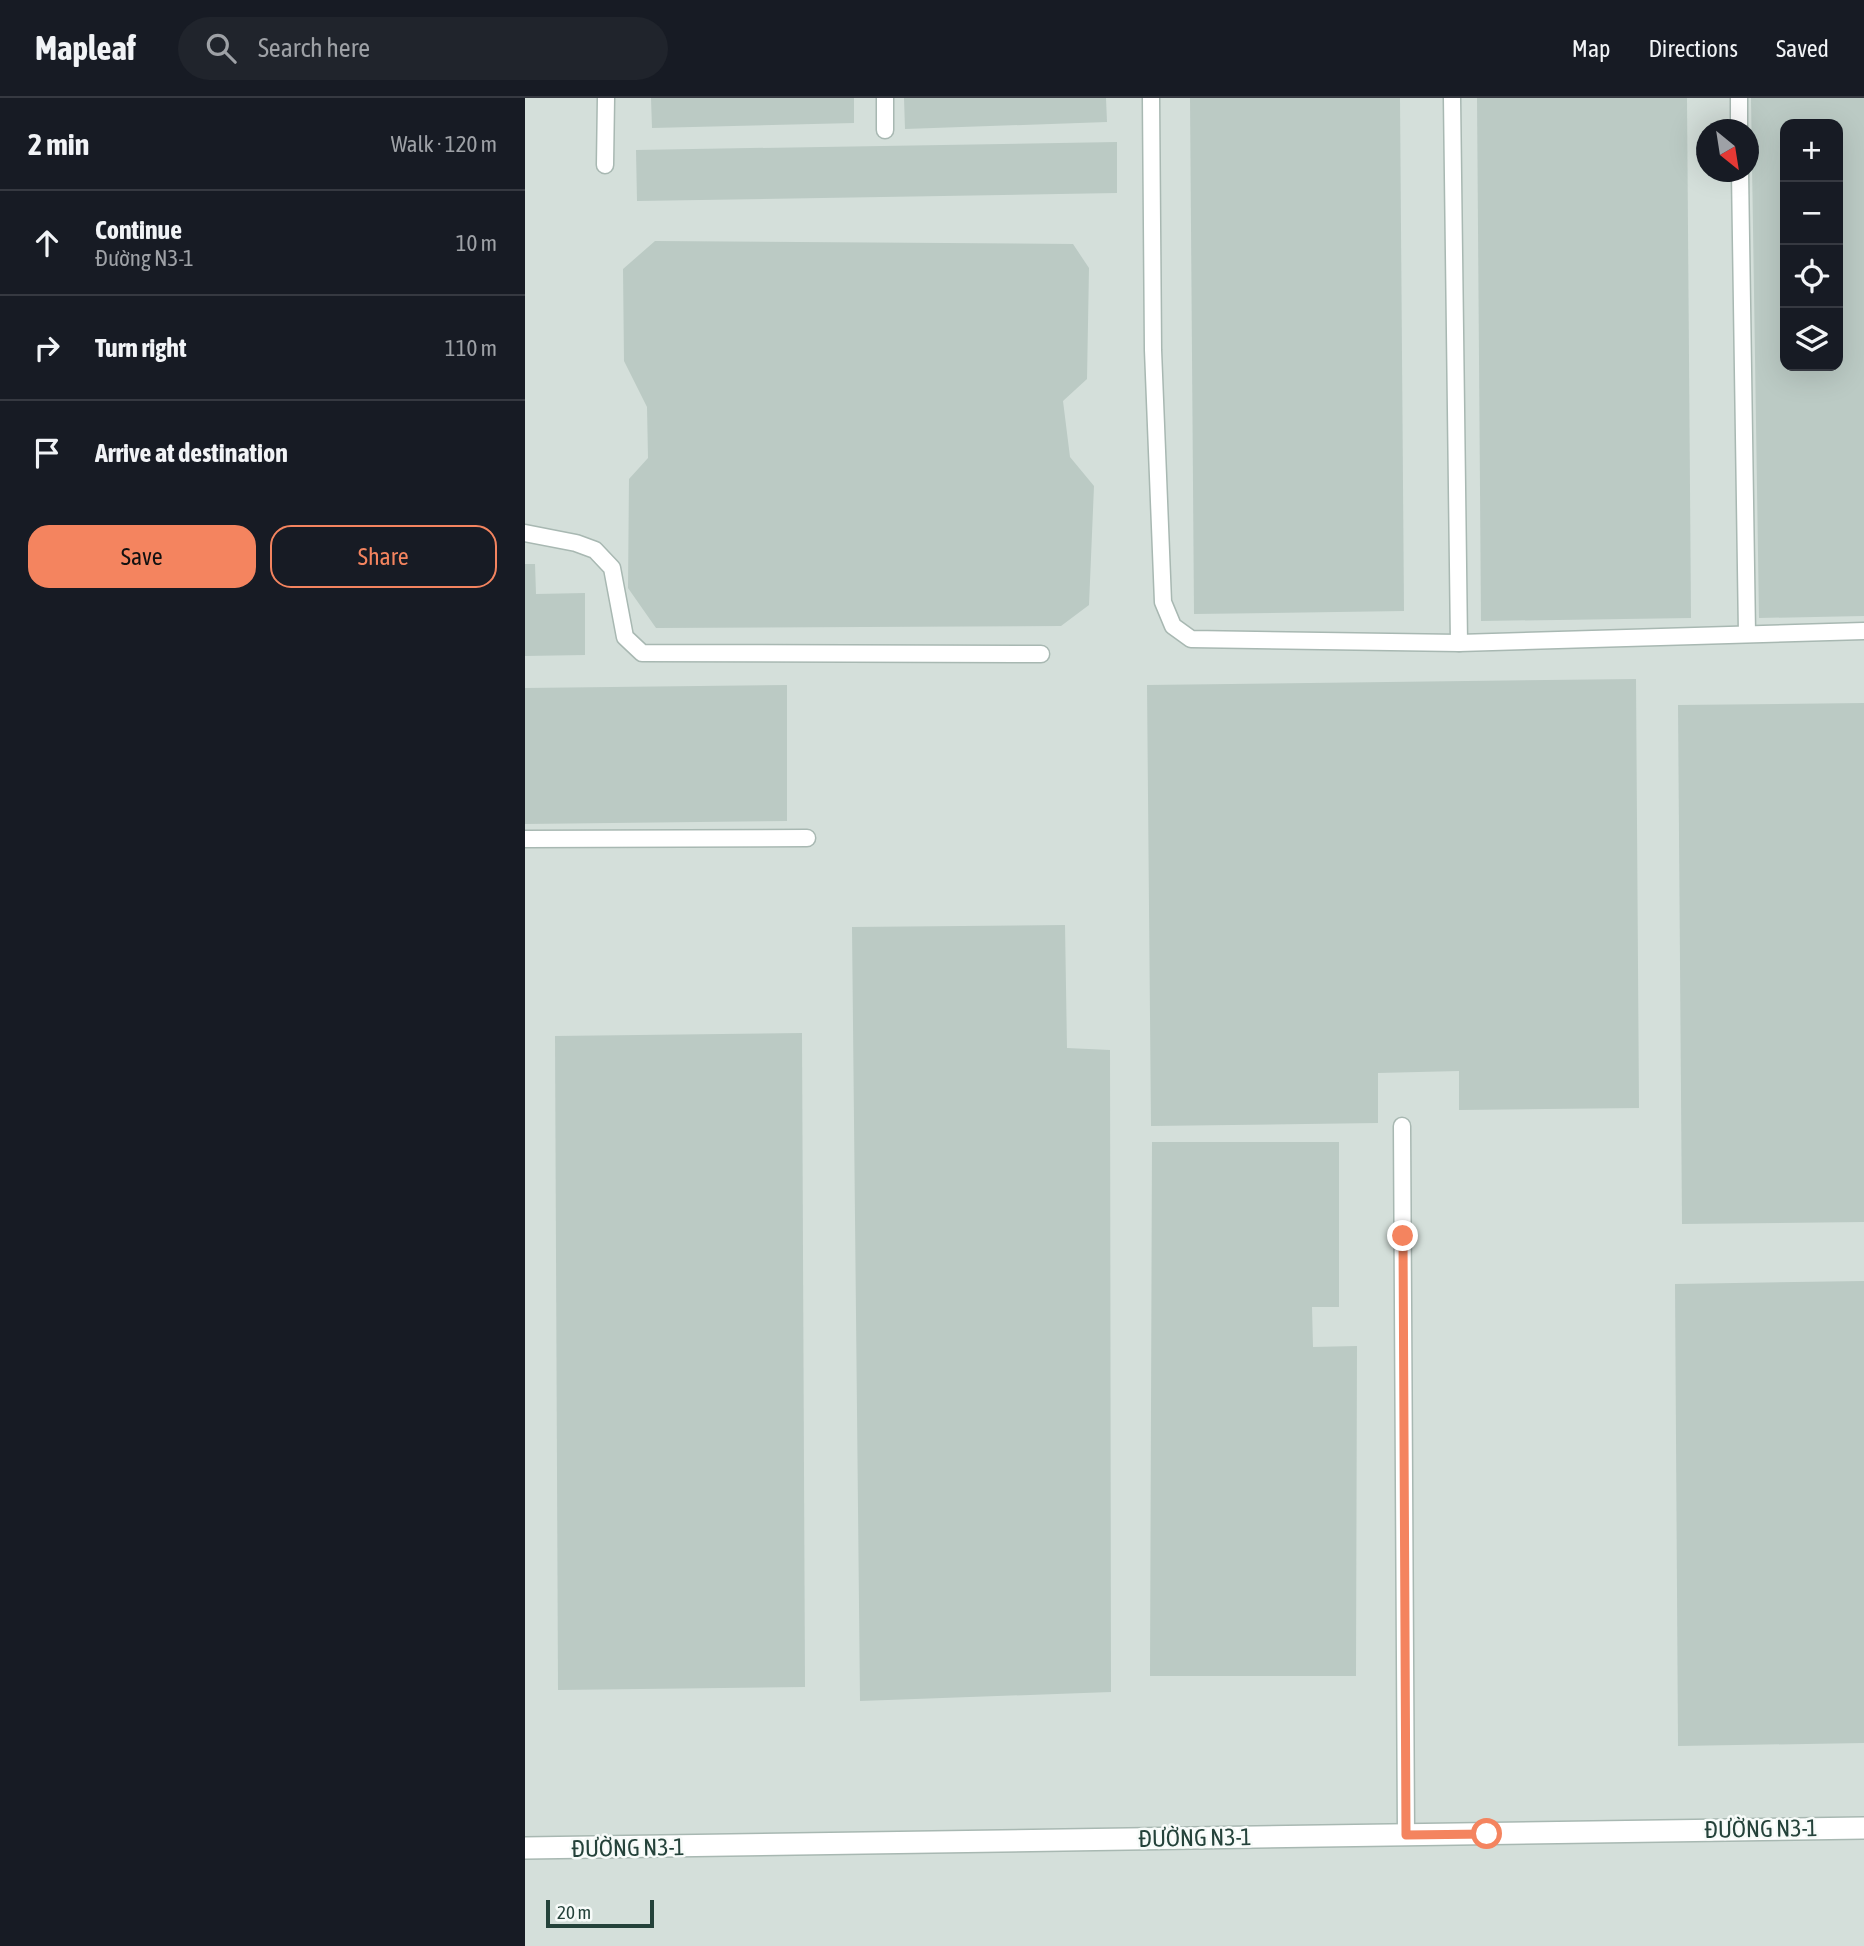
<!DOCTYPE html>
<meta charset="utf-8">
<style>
body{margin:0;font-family:"Asap Condensed",sans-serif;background:#20242c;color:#f1f3f6}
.controls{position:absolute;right:21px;top:21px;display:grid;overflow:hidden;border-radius:14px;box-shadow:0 7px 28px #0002}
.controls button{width:63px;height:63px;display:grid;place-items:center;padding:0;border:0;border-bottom:2px solid #363941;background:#171b24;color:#f1f3f6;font:35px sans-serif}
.compass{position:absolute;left:1171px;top:21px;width:63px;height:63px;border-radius:50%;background:#171b24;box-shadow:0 7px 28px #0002;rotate:150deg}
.scale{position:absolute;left:21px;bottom:18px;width:108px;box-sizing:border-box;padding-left:7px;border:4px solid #24423a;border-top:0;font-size:19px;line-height:24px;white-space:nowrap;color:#24423a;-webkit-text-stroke:5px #f7fbf9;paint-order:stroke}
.stop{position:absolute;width:21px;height:21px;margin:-16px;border:5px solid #f4845f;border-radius:50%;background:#fff}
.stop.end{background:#f4845f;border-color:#fff;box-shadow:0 2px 7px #0008}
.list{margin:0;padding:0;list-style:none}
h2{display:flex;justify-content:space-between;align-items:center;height:91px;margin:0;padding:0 28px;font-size:30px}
h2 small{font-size:23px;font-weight:400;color:#9ea1a6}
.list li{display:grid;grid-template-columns:46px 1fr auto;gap:21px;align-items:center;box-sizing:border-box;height:105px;padding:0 28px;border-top:2px solid #363941}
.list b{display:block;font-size:26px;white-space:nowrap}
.list p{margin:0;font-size:23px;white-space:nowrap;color:#9ea1a6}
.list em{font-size:23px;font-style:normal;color:#9ea1a6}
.actions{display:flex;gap:14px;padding:21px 28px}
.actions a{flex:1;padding:16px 0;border:2px solid #f4845f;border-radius:21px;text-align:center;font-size:24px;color:#f4845f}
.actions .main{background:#f4845f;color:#111}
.icon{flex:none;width:38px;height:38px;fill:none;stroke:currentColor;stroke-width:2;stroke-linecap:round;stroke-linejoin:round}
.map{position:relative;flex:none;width:1339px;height:1848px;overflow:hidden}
header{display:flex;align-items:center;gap:42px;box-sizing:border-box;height:98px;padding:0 35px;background:#171b24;border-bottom:2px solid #363941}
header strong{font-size:33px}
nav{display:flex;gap:38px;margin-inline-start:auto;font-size:24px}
.search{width:490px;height:63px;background:#20242c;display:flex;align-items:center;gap:18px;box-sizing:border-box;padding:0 24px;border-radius:38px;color:#9ea1a6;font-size:26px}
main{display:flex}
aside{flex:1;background:#171b24}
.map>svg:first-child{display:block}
.built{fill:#d4dfda;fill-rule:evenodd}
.building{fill:#bbcac4;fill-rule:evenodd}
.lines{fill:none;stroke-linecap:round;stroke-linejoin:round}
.service-casing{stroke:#a8b8b2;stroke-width:19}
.tertiary-casing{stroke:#a8b8b2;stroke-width:24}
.service{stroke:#fff;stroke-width:16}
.tertiary{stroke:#fff;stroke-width:21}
.route{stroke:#f4845f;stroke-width:9}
.labels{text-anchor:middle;stroke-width:5;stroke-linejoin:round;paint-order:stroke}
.street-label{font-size:24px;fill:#24423a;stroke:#f7fbf9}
</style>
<header>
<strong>Mapleaf</strong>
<div class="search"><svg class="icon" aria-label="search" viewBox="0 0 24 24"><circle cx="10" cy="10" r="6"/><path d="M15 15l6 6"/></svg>Search here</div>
<nav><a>Map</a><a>Directions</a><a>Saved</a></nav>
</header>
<main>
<aside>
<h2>2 min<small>Walk · 120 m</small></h2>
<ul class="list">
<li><svg class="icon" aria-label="ahead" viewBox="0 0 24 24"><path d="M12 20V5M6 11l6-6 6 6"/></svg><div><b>Continue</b><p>Đường N3-1</p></div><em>10 m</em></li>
<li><svg class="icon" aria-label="right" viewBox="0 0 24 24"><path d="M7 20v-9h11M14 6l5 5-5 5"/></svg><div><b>Turn right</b></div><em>110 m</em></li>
<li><svg class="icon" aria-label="arrive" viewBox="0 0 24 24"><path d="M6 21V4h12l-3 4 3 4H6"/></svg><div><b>Arrive at destination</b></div></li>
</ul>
<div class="actions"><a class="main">Save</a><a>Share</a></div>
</aside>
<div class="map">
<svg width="1339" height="1848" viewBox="0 0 1339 1848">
<rect width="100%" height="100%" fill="#e6efeb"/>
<path class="built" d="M 0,0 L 1339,0 L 1339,1848 L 0,1848 ZM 1260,26 L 1313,26 L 1313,268 L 1260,268 ZM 1182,32 L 1224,32 L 1224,74 L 1182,74 Z"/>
<g class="building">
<polygon points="126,0 329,0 329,25 127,30"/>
<polygon points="379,0 581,0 582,24 380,31"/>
<polygon points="665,0 875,0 879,513 669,516"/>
<polygon points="952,0 1162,0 1166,520 956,523"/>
<path d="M 1226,0 L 1339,0 L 1339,518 L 1234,520 ZM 1260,26 L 1313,26 L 1313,268 L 1260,268 Z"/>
<polygon points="592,44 592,95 112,103 111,52"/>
<polygon points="130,143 548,146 564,170 562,281 538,303 545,359 569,388 564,507 536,528 131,530 103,490 104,381 123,360 122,309 99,263 98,171"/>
<polygon points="0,466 10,466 11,496 60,495 60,557 0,558"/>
<polygon points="1111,581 1114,1010 934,1012 934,973 853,975 853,1025 626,1028 622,587"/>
<polygon points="262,587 262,723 0,726 0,590"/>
<polygon points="1339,605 1339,1124 1157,1126 1153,607"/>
<polygon points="540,827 542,950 585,952 586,1594 335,1603 327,829"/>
<polygon points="277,935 280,1589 33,1592 30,938"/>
<polygon points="627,1044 814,1044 814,1209 787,1209 788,1249 832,1248 831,1578 625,1578"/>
<polygon points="1339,1183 1339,1645 1153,1648 1150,1186"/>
</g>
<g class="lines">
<g class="service-casing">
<g id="service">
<polyline points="360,0 360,32"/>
<polyline points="626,0 628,252 638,504 648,528 666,541 934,545 1339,533"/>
<polyline points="927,0 934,545"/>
<polyline points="1214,0 1214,32"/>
<polyline points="80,67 81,0"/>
<polyline points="1215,74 1222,536"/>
<polyline points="0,435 51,445 70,452 87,470 100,539 117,555 516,556"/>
<polyline points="0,741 282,740"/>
<polyline points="877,1028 881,1737"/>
</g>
</g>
<g class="tertiary-casing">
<polyline id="tertiary" points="0,1750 1339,1730"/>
</g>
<use href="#service" class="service"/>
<use href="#tertiary" class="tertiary"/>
</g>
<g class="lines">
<polyline class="route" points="878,1138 881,1737 962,1736"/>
</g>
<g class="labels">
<g class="street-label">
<text transform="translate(1236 1731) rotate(-1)" y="8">ĐƯỜNG N3-1</text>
<text transform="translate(670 1740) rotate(-1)" y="8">ĐƯỜNG N3-1</text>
<text transform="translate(103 1750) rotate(-1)" y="8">ĐƯỜNG N3-1</text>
</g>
</g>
</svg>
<div class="controls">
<button>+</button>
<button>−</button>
<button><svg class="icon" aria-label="locate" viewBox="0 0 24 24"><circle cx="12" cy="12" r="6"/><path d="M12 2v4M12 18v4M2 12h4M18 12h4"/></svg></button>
<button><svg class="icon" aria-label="layers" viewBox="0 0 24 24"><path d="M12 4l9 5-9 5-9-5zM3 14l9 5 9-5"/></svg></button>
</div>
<svg class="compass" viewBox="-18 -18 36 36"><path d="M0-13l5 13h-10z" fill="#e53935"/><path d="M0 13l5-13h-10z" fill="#9ea1a6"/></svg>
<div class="scale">20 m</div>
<div class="stop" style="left:962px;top:1736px"></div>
<div class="stop end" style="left:878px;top:1138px"></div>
</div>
</main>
